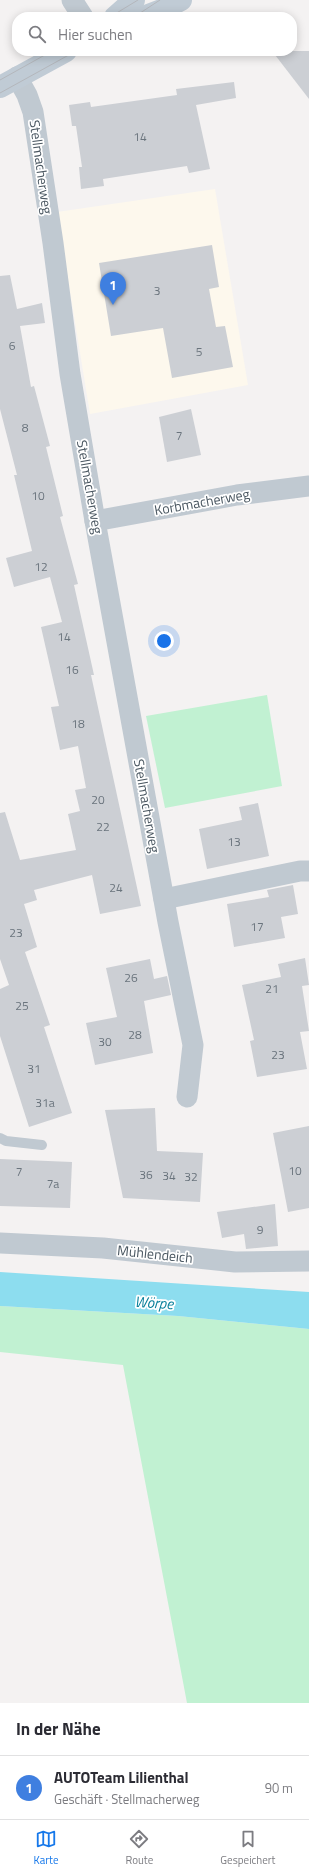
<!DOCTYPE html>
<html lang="de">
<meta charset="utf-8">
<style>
body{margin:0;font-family:"Titillium Web",sans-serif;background:#f7f7f7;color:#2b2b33}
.you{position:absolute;left:164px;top:641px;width:14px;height:14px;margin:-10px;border:3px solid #fff;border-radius:50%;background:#1a73e8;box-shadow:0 0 0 6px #1a73e833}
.badge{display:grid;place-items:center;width:26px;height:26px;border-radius:50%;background:#1678ea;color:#fff;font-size:13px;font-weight:700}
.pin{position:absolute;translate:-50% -33px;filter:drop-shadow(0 1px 2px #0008)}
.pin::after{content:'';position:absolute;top:21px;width:14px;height:12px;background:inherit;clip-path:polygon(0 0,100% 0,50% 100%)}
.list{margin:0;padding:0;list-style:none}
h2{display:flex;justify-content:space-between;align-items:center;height:52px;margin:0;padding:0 16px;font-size:17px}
h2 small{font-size:13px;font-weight:400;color:#7c7c81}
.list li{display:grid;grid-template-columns:26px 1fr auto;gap:12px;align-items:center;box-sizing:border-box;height:64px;padding:0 16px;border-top:1px solid #e1e1e2}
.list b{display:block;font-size:15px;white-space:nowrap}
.list p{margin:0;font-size:13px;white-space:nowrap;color:#7c7c81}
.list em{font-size:13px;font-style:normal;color:#7c7c81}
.icon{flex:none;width:22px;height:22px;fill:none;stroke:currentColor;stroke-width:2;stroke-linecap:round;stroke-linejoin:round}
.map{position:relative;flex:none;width:309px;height:1703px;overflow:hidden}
.search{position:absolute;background:#fff;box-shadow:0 2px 10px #0003;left:12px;right:12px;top:12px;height:44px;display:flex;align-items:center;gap:10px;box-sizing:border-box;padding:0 14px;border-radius:16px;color:#7c7c81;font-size:15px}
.sheet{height:116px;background:#fff}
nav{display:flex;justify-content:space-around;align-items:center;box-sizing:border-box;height:56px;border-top:1px solid #e1e1e2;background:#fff;font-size:11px;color:#7c7c81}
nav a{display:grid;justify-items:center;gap:2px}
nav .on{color:#1678ea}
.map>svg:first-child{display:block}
.commercial{fill:#fdf8ed}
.green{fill:#c1f1d2}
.water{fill:#8dddef}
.building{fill:#cccfd4}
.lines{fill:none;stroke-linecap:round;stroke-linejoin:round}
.lane{stroke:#c0c9d1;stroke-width:10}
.street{stroke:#c0c9d1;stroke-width:21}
.secondary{stroke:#c0cbd5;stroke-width:22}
.tram{stroke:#b4b7bc;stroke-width:1}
.labels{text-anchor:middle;stroke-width:3.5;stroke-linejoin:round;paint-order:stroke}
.number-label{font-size:12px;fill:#6a747d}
.street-label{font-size:14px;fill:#495660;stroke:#fff}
.water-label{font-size:15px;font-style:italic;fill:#0a809b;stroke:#fff}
</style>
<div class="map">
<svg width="309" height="1703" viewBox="0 0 309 1703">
<rect width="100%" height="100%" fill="#f4f2f2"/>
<polygon class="commercial" points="215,189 248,385 90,414 57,212"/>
<g class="green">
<polygon points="267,695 282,786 165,808 146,716"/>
<polygon points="0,1306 178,1316 309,1329 309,1703 187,1703 123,1365 0,1352"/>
</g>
<polygon class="water" points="0,1272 309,1292 309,1329 178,1316 0,1306"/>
<g class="building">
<polygon points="272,51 309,51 309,99"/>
<polygon points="234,82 236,98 196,105 210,169 189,173 187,166 103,179 104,186 81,189 79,167 82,167 76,126 72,126 69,105 90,102 91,107 177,95 176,89"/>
<polygon points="212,245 219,287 209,289 216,327 225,326 233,367 172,378 163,328 111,336 99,263"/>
<polygon points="10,275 17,309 42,303 45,323 20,326 31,387 34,386 50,446 46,447 63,516 60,517 78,584 74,585 94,675 91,675 141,906 100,914 92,875 34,890 37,900 24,904 37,947 25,952 50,1025 44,1027 72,1113 29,1127 0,1036 0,989 9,985 0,959 0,813 5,812 20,860 76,850 68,814 80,811 75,790 86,788 78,746 60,750 51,707 59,706 41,627 62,622 50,577 14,587 6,558 32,551 14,475 17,475 0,409 0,276"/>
<polygon points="191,409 201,455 167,462 159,417"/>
<polygon points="258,803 269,856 207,869 199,829 242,820 239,807"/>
<polygon points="293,885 298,914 281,917 285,938 234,947 227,904 269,897 267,890"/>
<polygon points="305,958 309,985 302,986 309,1031 300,1032 307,1069 257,1077 250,1041 254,1040 242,985 281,977 278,964"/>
<polygon points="150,959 154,979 167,976 171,995 144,1001 153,1053 95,1065 86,1023 117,1017 106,968"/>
<polygon points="155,1108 157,1151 203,1153 200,1202 123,1198 105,1110"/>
<polygon points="309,1126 309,1208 288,1212 273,1133"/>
<polygon points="0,1159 72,1162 70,1208 0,1206"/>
<polygon points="275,1204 278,1246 246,1249 244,1234 222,1238 217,1212"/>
</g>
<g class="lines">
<polyline class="lane" points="0,1138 6,1141 42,1145"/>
<g class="street">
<polyline points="72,0 83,17"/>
<polyline points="17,77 27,95 33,112 53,243 70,374 95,521 168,922 193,1045 187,1097"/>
<polyline points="95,521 237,495 309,486"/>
<polyline points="164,899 300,871 309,871"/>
<polyline points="0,1243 103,1248 235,1262 309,1261"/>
</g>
<g class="secondary">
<polyline points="115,17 134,0"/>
<polyline points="143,17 164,9 181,0"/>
<polyline points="0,87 66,51"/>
</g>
<g class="tram">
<polyline points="110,17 138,0"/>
<polyline points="134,17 160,0"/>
<polyline points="0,80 52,51"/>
<polyline points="0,93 76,51"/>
</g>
</g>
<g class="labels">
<g class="number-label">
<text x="140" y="141">14</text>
<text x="157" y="295">3</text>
<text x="12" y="350">6</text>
<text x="199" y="356">5</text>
<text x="25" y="432">8</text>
<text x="179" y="440">7</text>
<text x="38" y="500">10</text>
<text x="41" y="571">12</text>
<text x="64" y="641">14</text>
<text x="72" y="674">16</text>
<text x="78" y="728">18</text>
<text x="98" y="804">20</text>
<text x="103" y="831">22</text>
<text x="234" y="846">13</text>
<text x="116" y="892">24</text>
<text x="257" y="931">17</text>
<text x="16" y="937">23</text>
<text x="131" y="982">26</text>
<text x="272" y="993">21</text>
<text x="22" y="1010">25</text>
<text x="135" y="1039">28</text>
<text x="105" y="1046">30</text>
<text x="278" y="1059">23</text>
<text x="34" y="1073">31</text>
<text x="45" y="1107">31a</text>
<text x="295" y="1175">10</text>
<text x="19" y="1176">7</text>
<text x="146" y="1179">36</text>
<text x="169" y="1180">34</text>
<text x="191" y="1181">32</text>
<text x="53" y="1188">7a</text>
<text x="260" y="1234">9</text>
</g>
<g class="street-label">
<text transform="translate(41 167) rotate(82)" y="5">Stellmacherweg</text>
<text transform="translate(90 487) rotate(80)" y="5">Stellmacherweg</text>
<text transform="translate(202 502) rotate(-10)" y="5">Korbmacherweg</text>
<text transform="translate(147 806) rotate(80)" y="5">Stellmacherweg</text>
<text transform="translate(155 1254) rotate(6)" y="5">Mühlendeich</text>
</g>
<g class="water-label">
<text transform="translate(154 1303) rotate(4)" y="5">Wörpe</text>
</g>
</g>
</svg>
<div class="you"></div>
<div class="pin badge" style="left:113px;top:305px;background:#3f7fe0">1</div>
<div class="search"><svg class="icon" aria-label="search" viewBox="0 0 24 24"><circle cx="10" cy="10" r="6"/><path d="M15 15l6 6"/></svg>Hier suchen</div>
</div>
<section class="sheet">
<h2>In der Nähe<small></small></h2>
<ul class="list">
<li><span class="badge" style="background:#3f7fe0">1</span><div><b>AUTOTeam Lilienthal</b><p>Geschäft · Stellmacherweg</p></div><em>90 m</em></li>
</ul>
</section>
<nav>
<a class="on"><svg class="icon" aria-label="map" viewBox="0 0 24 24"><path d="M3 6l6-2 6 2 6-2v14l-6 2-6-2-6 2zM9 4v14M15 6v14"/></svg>Karte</a>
<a><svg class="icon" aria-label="directions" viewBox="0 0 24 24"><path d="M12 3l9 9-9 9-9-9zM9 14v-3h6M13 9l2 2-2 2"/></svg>Route</a>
<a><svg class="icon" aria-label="saved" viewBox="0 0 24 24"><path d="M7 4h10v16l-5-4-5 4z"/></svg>Gespeichert</a>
</nav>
